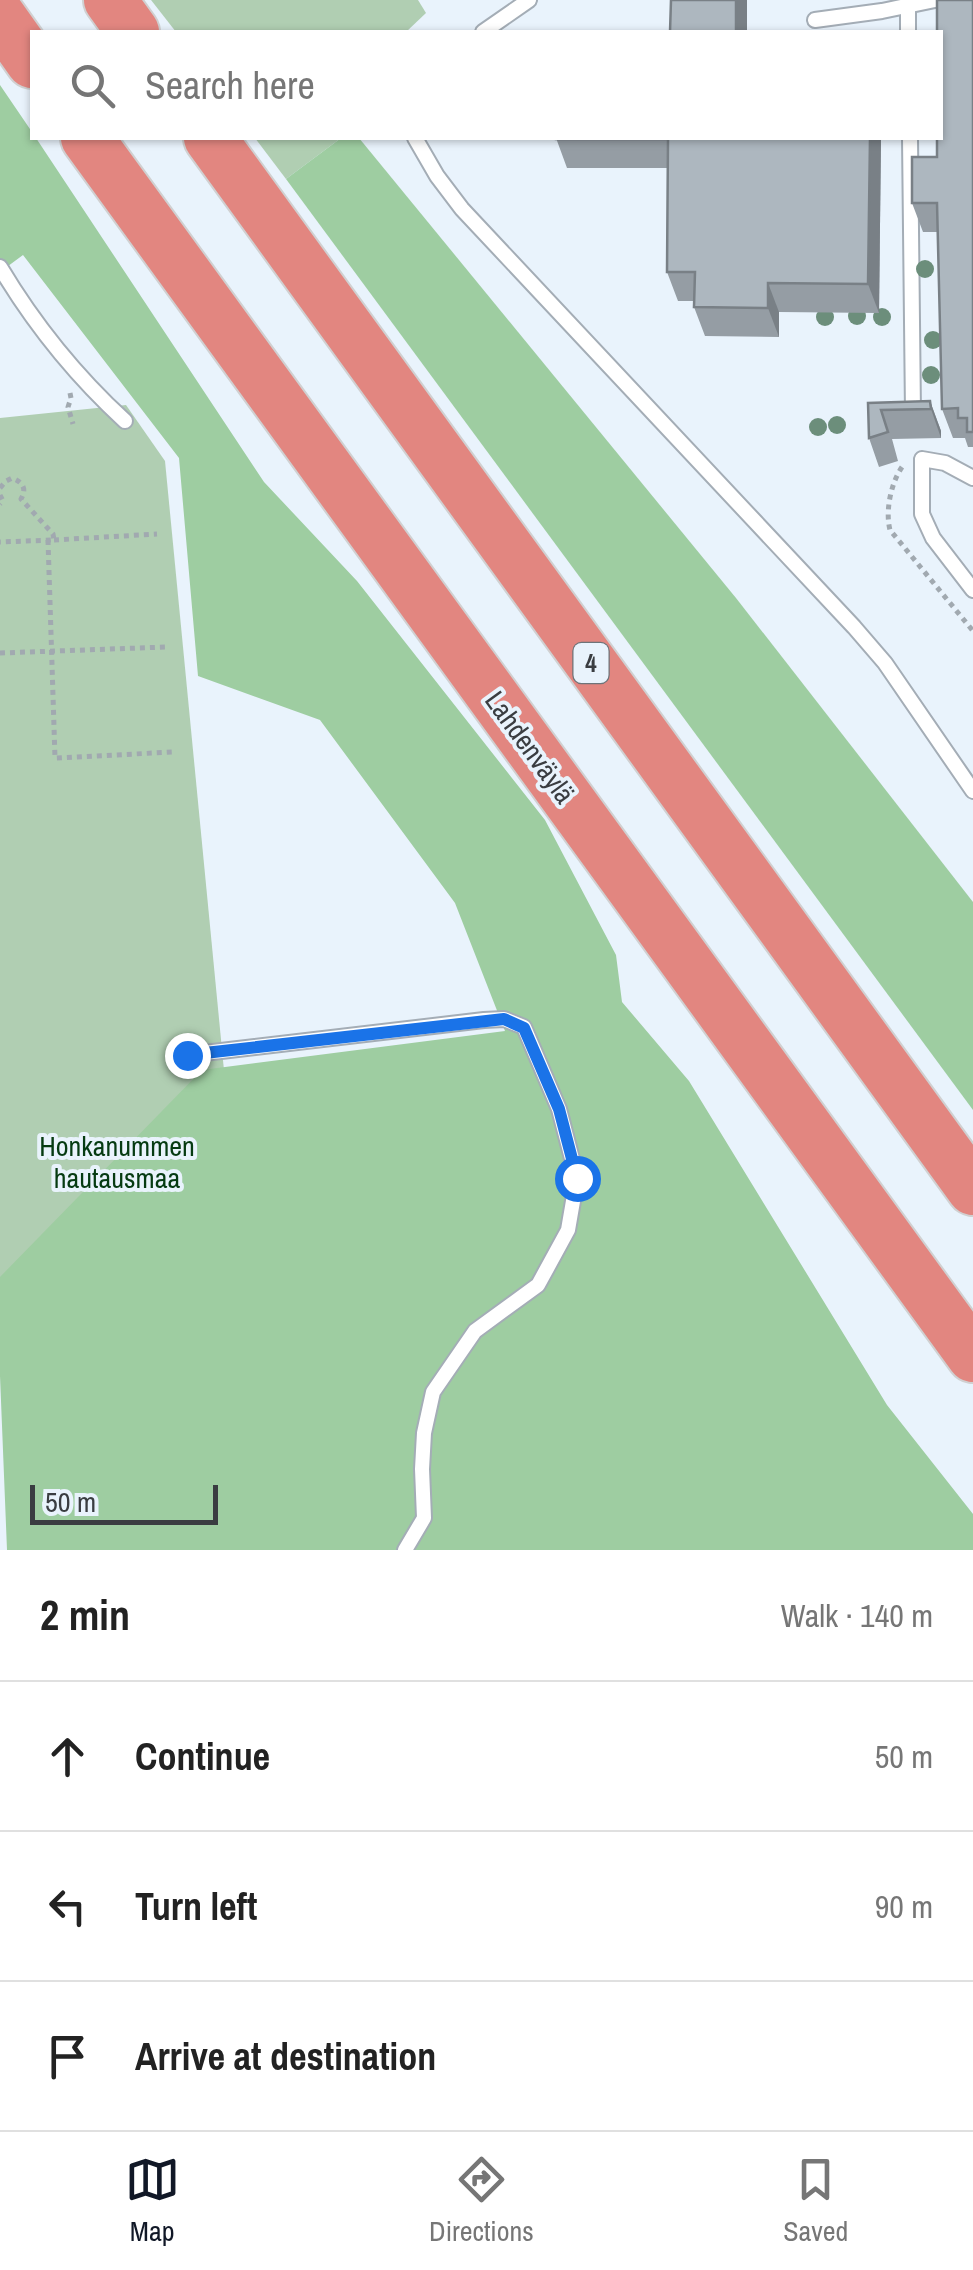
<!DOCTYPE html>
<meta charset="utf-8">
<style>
body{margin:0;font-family:"Archivo Narrow",sans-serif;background:#f6f6f6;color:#222}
.scale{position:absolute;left:30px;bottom:25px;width:188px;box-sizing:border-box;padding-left:10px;border:5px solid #3a3d41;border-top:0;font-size:28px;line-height:35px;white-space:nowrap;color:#3a3d41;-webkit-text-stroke:8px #e9f3fc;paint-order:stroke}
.stop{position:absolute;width:30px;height:30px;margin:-22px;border:8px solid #1a73e8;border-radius:50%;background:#fff}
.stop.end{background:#1a73e8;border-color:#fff;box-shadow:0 2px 10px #0008}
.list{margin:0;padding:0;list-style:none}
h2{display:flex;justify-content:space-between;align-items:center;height:130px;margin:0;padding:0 40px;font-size:42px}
h2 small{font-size:32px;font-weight:400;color:#767676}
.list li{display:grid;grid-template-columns:65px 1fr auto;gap:30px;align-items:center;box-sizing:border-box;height:150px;padding:0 40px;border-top:2px solid #e0e0e0}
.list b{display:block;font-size:38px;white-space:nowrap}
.list em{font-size:32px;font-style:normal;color:#767676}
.icon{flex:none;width:55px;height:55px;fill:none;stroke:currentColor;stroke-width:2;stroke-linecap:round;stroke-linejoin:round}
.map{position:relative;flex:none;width:973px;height:1550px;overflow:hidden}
.search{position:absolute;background:#fff;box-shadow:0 2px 8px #0004;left:30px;right:30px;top:30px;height:110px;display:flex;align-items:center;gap:25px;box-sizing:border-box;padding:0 35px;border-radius:0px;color:#767676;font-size:38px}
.sheet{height:580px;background:#fff}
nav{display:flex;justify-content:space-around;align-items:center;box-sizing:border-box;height:140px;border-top:2px solid #e0e0e0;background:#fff;font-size:28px;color:#767676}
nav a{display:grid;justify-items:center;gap:5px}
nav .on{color:#111827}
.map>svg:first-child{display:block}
.green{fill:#b0ceb2}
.forest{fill:#9ecda1}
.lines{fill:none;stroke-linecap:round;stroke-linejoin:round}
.lane-casing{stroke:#a4adb6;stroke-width:18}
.highway-casing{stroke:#d0d0d1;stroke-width:56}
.path{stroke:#a1a9b0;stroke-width:5;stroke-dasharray:5 5;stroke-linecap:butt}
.lane{stroke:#fff;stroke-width:14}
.highway{stroke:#e28680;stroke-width:52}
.tree{fill:#6c8e7b}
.wall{fill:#959da4}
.shaded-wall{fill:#798086}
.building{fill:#adb7bf;stroke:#798086;stroke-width:2.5}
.route{stroke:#1a73e8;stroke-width:12}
.labels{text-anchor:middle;stroke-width:8;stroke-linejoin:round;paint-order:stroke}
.shield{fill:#e9f3fc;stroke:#6e7479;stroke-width:2.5}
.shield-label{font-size:25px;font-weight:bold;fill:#3a3d41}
.street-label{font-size:28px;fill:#3a3d41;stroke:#e9f3fc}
.park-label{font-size:28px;fill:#063b12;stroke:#e9f3fc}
</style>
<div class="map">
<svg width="973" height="1550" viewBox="0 0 973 1550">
<rect width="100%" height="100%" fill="#e9f3fc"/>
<g class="green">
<polygon points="151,0 418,0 426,13 406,32 176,32"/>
<polygon points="255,138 341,138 286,179"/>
<polygon points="126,405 165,461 244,1277 0,1280 0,418"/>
</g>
<g class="forest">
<polygon points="0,85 32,132 32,138 36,138 264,482 357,581 545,820 616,955 622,1002 689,1081 887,1405 973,1514 973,1550 7,1550 0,1376 0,1277 202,1070 505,1031 455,903 320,720 198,676 179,458 23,255 0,272"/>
<polygon points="341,138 359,138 736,598 973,902 973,1110 286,179"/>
</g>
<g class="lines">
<g class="lane-casing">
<g id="lane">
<polyline points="908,1 908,32"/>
<polyline points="815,20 882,11 935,0"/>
<polyline points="483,32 529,0"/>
<polyline points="415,138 437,176 462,209 854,627 885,663 973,791"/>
<polyline points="910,138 913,413"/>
<path d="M 0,267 C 34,324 76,376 125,421"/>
<polyline points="973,478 945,463 922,459 922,514 933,538 973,590"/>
<polyline points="187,1055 484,1020 504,1019 524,1027 559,1109 577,1178 568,1230 538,1285 475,1331 433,1392 424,1433 422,1469 424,1518 405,1550"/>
</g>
</g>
<g class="highway-casing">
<g id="highway">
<polyline points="110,0 133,32"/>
<polyline points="0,17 32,62"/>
<polyline points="87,138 973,1356"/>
<polyline points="210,138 973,1189"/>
</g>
</g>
<g class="path">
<polyline points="70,393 71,398 68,407 73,424"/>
<path d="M 902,467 C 891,483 885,511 890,530 L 973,631"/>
<path d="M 0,488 L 6,481 L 12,478 C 23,482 27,489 21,499 L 53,534 L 54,540 L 0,542"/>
<polyline points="0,495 3,501 0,504"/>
<polyline points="48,540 55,758 174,752"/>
<polyline points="54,540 157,534"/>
<polyline points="0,653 167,647"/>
</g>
<use href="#lane" class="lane"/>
<use href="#highway" class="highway"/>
</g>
<g class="tree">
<circle cx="925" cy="269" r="9"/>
<circle cx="857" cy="316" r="9"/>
<circle cx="825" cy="317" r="9"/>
<circle cx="882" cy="317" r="9"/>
<circle cx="933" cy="340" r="9"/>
<circle cx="931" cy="375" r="9"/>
<circle cx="837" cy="425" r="9"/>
<circle cx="818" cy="427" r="9"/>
</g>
<g class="wall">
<polygon points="973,0 973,447 968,447 965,438 953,438 942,409 938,232 923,232 912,203 937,157"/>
<polygon points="556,138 881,138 879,313 779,312 779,337 705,336 694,307 695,301 678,301 667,272 668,168 567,168"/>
<polygon points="930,401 941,431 941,438 892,439 898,461 879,467 869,438 868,403"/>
</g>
<g class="shaded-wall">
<rect x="736" y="0" width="11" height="32"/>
<polygon points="870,138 881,138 879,313 868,284"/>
<polygon points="768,283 779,312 779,337 768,308"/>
<polygon points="930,401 941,431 941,438 931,409"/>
</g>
<g class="building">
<polygon points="671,0 736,0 736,32 670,32"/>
<polygon points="937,0 973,0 973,432 967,432 967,418 958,418 958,408 942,409 937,203 912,203 912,157 937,157 937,138 940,138 940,32 937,32"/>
<polygon points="556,138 870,138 868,284 768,283 768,308 694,307 695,272 667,272 668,139 556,139"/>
<polygon points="930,401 931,409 881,410 888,432 869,438 868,403"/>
</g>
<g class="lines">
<polyline class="route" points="187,1055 504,1019 524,1028 559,1109 577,1178"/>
</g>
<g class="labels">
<rect class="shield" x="573.5" y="643" width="35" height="40" rx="8"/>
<g class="shield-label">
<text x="591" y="672">4</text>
</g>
<g class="street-label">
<text transform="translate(530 747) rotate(54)" y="10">Lahdenväylä</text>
</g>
<g class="park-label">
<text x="117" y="1156">Honkanummen<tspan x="117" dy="32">hautausmaa</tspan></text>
</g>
</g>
</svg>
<div class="scale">50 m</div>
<div class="stop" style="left:577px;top:1178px"></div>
<div class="stop end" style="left:187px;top:1055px"></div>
<div class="search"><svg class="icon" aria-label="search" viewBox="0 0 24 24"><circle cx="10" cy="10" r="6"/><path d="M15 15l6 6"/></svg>Search here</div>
</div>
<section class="sheet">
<h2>2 min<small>Walk · 140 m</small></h2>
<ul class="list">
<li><svg class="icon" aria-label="ahead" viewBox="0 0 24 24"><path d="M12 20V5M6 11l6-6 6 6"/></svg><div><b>Continue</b></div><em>50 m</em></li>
<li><svg class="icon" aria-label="left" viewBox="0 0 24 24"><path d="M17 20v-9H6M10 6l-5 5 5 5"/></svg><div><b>Turn left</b></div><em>90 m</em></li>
<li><svg class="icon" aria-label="arrive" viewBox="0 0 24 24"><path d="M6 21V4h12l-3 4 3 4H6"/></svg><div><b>Arrive at destination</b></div></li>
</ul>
</section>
<nav>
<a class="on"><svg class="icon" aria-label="map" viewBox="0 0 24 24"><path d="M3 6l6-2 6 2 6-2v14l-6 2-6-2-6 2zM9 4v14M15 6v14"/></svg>Map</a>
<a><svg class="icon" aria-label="directions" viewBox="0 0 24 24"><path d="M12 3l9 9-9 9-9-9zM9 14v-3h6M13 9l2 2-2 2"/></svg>Directions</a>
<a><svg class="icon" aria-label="saved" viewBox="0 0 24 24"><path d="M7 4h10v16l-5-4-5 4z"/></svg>Saved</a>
</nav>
